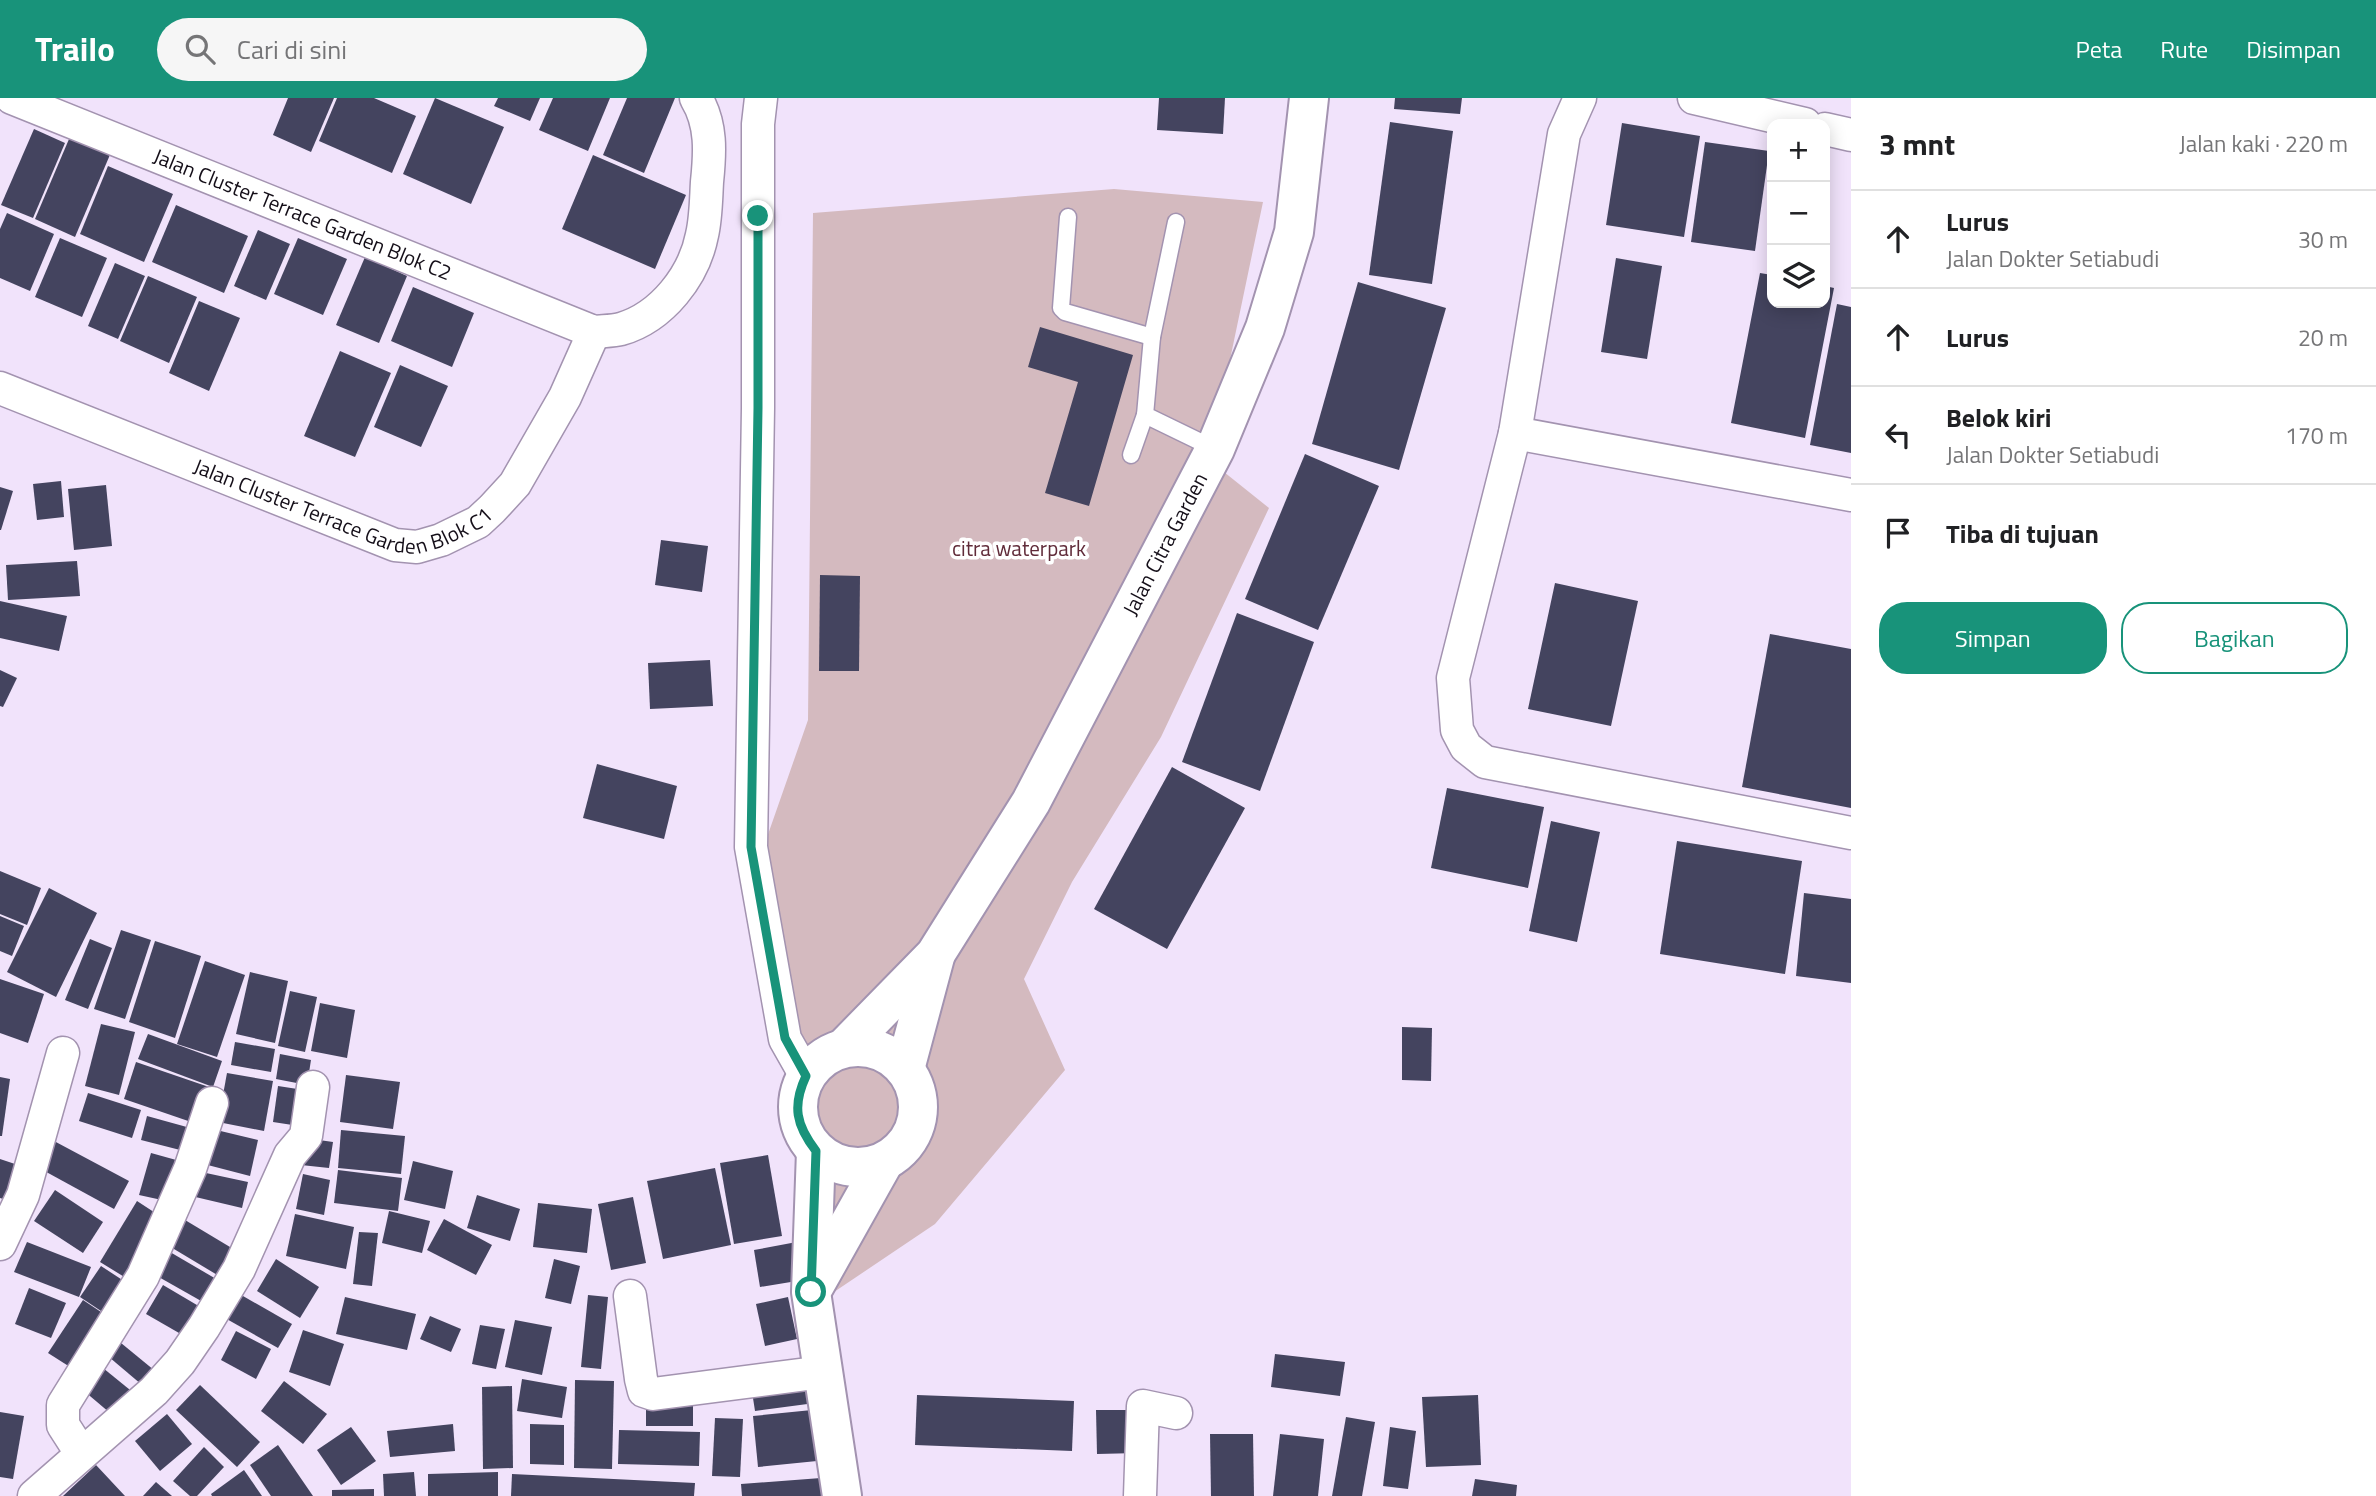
<!DOCTYPE html>
<html lang="id">
<meta charset="utf-8">
<style>
body{margin:0;font-family:"Titillium Web",sans-serif;background:#f6f6f6;color:#202124}
.controls{position:absolute;right:21px;top:21px;display:grid;overflow:hidden;border-radius:14px;box-shadow:0 4px 18px #0003}
.controls button{width:63px;height:63px;display:grid;place-items:center;padding:0;border:0;border-bottom:2px solid #e0e0e0;background:#fff;color:#202124;font:35px sans-serif}
.stop{position:absolute;width:21px;height:21px;margin:-16px;border:5px solid #18937a;border-radius:50%;background:#fff}
.stop.end{background:#18937a;border-color:#fff;box-shadow:0 2px 7px #0008}
.list{margin:0;padding:0;list-style:none}
h2{display:flex;justify-content:space-between;align-items:center;height:91px;margin:0;padding:0 28px;font-size:30px}
h2 small{font-size:23px;font-weight:400;color:#757577}
.list li{display:grid;grid-template-columns:46px 1fr auto;gap:21px;align-items:center;box-sizing:border-box;height:98px;padding:0 28px;border-top:2px solid #e0e0e0}
.list b{display:block;font-size:26px;white-space:nowrap}
.list p{margin:0;font-size:23px;white-space:nowrap;color:#757577}
.list em{font-size:23px;font-style:normal;color:#757577}
.actions{display:flex;gap:14px;padding:21px 28px}
.actions a{flex:1;padding:16px 0;border:2px solid #18937a;border-radius:28px;text-align:center;font-size:24px;color:#18937a}
.actions .main{background:#18937a;color:#fff}
.icon{flex:none;width:38px;height:38px;fill:none;stroke:currentColor;stroke-width:2;stroke-linecap:round;stroke-linejoin:round}
.map{position:relative;flex:none;width:1851px;height:1398px;overflow:hidden}
header{display:flex;align-items:center;gap:42px;box-sizing:border-box;height:98px;padding:0 35px;background:#18937a;color:#fff}
header strong{font-size:33px}
nav{display:flex;gap:38px;margin-inline-start:auto;font-size:24px}
.search{width:490px;height:63px;background:#f6f6f6;display:flex;align-items:center;gap:18px;box-sizing:border-box;padding:0 24px;border-radius:38px;color:#757577;font-size:26px}
main{display:flex}
aside{flex:1;background:#fff}
.map>svg:first-child{display:block}
.green{fill:#d4babf}
.building{fill:#44445f}
.lines{fill:none;stroke-linecap:round;stroke-linejoin:round}
.service-casing{stroke:#a393b0;stroke-width:19}
.minor-casing{stroke:#a393b0;stroke-width:35}
.tertiary-casing{stroke:#a393b0;stroke-width:42}
.service{stroke:#fff;stroke-width:16}
.minor{stroke:#fff;stroke-width:32}
.tertiary{stroke:#fff;stroke-width:38}
.route{stroke:#18937a;stroke-width:9}
.labels{text-anchor:middle;stroke-width:7;stroke-linejoin:round;paint-order:stroke}
.street-label{font-size:21px;fill:#140e18;stroke:#fff}
.park-label{font-size:21px;fill:#602b39;stroke:#fff}
</style>
<header>
<strong>Trailo</strong>
<div class="search"><svg class="icon" aria-label="search" viewBox="0 0 24 24"><circle cx="10" cy="10" r="6"/><path d="M15 15l6 6"/></svg>Cari di sini</div>
<nav><a>Peta</a><a>Rute</a><a>Disimpan</a></nav>
</header>
<main>
<div class="map">
<svg width="1851" height="1398" viewBox="0 0 1851 1398">
<rect width="100%" height="100%" fill="#f1e3fb"/>
<polygon class="green" points="1114,91 1263,104 1209,362 1269,410 1161,639 1072,784 1024,881 1065,972 935,1126 834,1194 765,745 808,622 813,115"/>
<g class="building">
<polygon points="288,0 334,0 311,54 273,37"/>
<polygon points="337,0 374,0 416,18 392,75 319,43"/>
<polygon points="435,0 504,29 471,106 403,76"/>
<polygon points="498,0 540,0 530,23 494,8"/>
<polygon points="553,0 610,0 588,53 539,32"/>
<polygon points="627,0 675,0 644,75 603,57"/>
<polygon points="1159,0 1225,0 1223,36 1157,32"/>
<polygon points="1395,0 1462,0 1460,16 1394,11"/>
<polygon points="1390,24 1453,33 1432,186 1369,177"/>
<polygon points="1622,25 1700,38 1684,139 1606,127"/>
<polygon points="34,31 65,45 33,120 1,107"/>
<polygon points="72,34 112,52 75,139 35,121"/>
<polygon points="1705,44 1769,53 1755,153 1691,144"/>
<polygon points="593,57 686,97 655,171 562,131"/>
<polygon points="108,68 173,96 144,164 80,136"/>
<polygon points="176,107 248,138 224,195 152,164"/>
<polygon points="7,115 54,136 30,193 0,180 0,131"/>
<polygon points="258,132 290,146 266,202 234,188"/>
<polygon points="60,140 107,160 82,219 35,199"/>
<polygon points="298,140 347,161 323,217 274,196"/>
<polygon points="365,159 407,178 379,245 336,227"/>
<polygon points="1616,160 1662,168 1647,261 1601,254"/>
<polygon points="115,165 145,178 118,241 88,228"/>
<polygon points="1760,175 1772,177 1772,205 1825,205 1825,188 1834,190 1805,340 1731,325"/>
<polygon points="148,178 197,199 169,265 120,243"/>
<polygon points="1358,184 1446,210 1399,372 1312,346"/>
<polygon points="413,189 474,215 452,269 391,243"/>
<polygon points="199,203 240,220 209,293 169,275"/>
<polygon points="1837,206 1851,209 1851,355 1810,347"/>
<polygon points="1040,229 1133,257 1089,408 1045,395 1078,284 1028,269"/>
<polygon points="340,253 391,275 355,359 304,338"/>
<polygon points="400,267 448,288 421,349 374,329"/>
<polygon points="1305,356 1379,388 1318,532 1245,501"/>
<polygon points="61,383 64,419 37,422 33,386"/>
<polygon points="106,387 112,448 74,452 68,391"/>
<polygon points="0,389 13,393 1,432 0,432"/>
<polygon points="661,442 708,448 702,494 655,487"/>
<polygon points="77,463 80,498 8,502 6,467"/>
<polygon points="820,477 860,478 859,573 819,573"/>
<polygon points="1555,485 1638,503 1611,628 1528,611"/>
<polygon points="0,503 67,518 59,553 0,540"/>
<polygon points="1237,515 1314,544 1260,693 1182,664"/>
<polygon points="1770,536 1851,551 1851,710 1742,689"/>
<polygon points="710,562 713,608 650,611 648,565"/>
<polygon points="0,572 17,580 3,609 0,608"/>
<polygon points="597,666 677,688 664,741 583,720"/>
<polygon points="1172,669 1245,710 1167,851 1094,811"/>
<polygon points="1447,690 1544,709 1528,790 1431,770"/>
<polygon points="1551,723 1600,734 1577,844 1529,833"/>
<polygon points="1677,743 1802,763 1785,876 1660,856"/>
<polygon points="0,773 41,790 27,827 0,816"/>
<polygon points="49,790 97,815 56,899 7,874"/>
<polygon points="1804,795 1851,801 1851,885 1796,878"/>
<polygon points="0,818 24,828 12,858 0,853"/>
<polygon points="121,832 151,842 125,921 94,911"/>
<polygon points="90,841 112,850 88,911 65,902"/>
<polygon points="155,843 201,858 175,940 129,924"/>
<polygon points="205,863 245,877 217,959 177,946"/>
<polygon points="250,874 288,883 275,945 236,936"/>
<polygon points="0,881 44,896 28,945 0,935"/>
<polygon points="290,893 317,899 305,954 278,948"/>
<polygon points="320,905 355,912 347,960 311,953"/>
<polygon points="101,926 135,934 119,997 85,988"/>
<polygon points="1402,929 1432,930 1431,983 1402,982"/>
<polygon points="148,936 222,963 213,989 138,961"/>
<polygon points="235,944 275,951 271,974 231,967"/>
<polygon points="280,956 311,962 307,987 276,981"/>
<polygon points="136,964 209,989 197,1026 124,1001"/>
<polygon points="227,975 273,983 264,1033 218,1024"/>
<polygon points="346,977 400,984 393,1031 340,1024"/>
<polygon points="0,979 10,981 2,1038 0,1038"/>
<polygon points="278,988 304,992 299,1028 273,1024"/>
<polygon points="88,995 141,1012 132,1040 79,1023"/>
<polygon points="147,1018 194,1031 188,1054 141,1042"/>
<polygon points="208,1030 258,1042 250,1078 200,1065"/>
<polygon points="341,1032 405,1038 401,1076 338,1070"/>
<polygon points="305,1040 333,1044 329,1070 301,1067"/>
<polygon points="54,1043 129,1083 114,1111 39,1070"/>
<polygon points="151,1055 187,1065 171,1104 139,1097"/>
<polygon points="768,1057 782,1138 734,1146 720,1065"/>
<polygon points="0,1061 21,1068 9,1103 0,1100"/>
<polygon points="413,1063 453,1073 445,1111 404,1102"/>
<polygon points="715,1070 731,1147 663,1161 647,1083"/>
<polygon points="192,1072 248,1084 242,1110 187,1097"/>
<polygon points="338,1072 402,1080 398,1113 334,1105"/>
<polygon points="303,1076 330,1082 324,1117 296,1111"/>
<polygon points="55,1092 103,1124 83,1155 34,1123"/>
<polygon points="477,1097 520,1111 510,1143 467,1130"/>
<polygon points="633,1099 646,1165 611,1172 598,1106"/>
<polygon points="137,1103 163,1120 126,1180 100,1164"/>
<polygon points="538,1105 592,1111 587,1155 533,1149"/>
<polygon points="389,1113 430,1123 422,1155 382,1145"/>
<polygon points="295,1116 354,1129 346,1171 286,1158"/>
<polygon points="444,1121 492,1147 476,1177 427,1152"/>
<polygon points="185,1122 235,1152 219,1178 169,1148"/>
<polygon points="359,1134 378,1135 372,1188 353,1186"/>
<polygon points="802,1143 809,1181 760,1189 754,1152"/>
<polygon points="27,1144 91,1169 79,1199 14,1174"/>
<polygon points="170,1154 223,1185 210,1208 157,1178"/>
<polygon points="276,1161 319,1189 300,1220 257,1193"/>
<polygon points="554,1161 580,1168 571,1206 545,1200"/>
<polygon points="101,1168 130,1187 110,1219 80,1199"/>
<polygon points="163,1187 202,1210 186,1239 146,1216"/>
<polygon points="29,1190 66,1205 51,1240 15,1226"/>
<polygon points="229,1190 292,1226 278,1250 216,1215"/>
<polygon points="588,1197 608,1199 601,1271 581,1269"/>
<polygon points="345,1199 416,1216 407,1252 336,1236"/>
<polygon points="788,1199 797,1241 765,1248 756,1206"/>
<polygon points="83,1202 104,1216 70,1269 48,1255"/>
<polygon points="430,1218 461,1231 451,1254 420,1241"/>
<polygon points="515,1222 552,1229 542,1277 505,1269"/>
<polygon points="480,1227 505,1231 496,1271 472,1266"/>
<polygon points="303,1232 344,1246 330,1288 289,1274"/>
<polygon points="236,1233 271,1251 256,1281 221,1262"/>
<polygon points="121,1245 160,1277 148,1292 109,1259"/>
<polygon points="1275,1256 1345,1264 1340,1298 1271,1289"/>
<polygon points="103,1270 135,1296 116,1320 84,1293"/>
<polygon points="811,1279 815,1305 755,1313 751,1287"/>
<polygon points="522,1281 567,1289 562,1320 517,1313"/>
<polygon points="575,1282 614,1283 612,1371 574,1370"/>
<polygon points="284,1283 327,1316 303,1346 261,1313"/>
<polygon points="200,1287 260,1344 237,1369 176,1312"/>
<polygon points="512,1288 513,1370 483,1371 482,1289"/>
<polygon points="917,1297 1074,1303 1072,1353 915,1347"/>
<polygon points="1478,1297 1481,1367 1426,1369 1422,1299"/>
<rect x="646" y="1300" width="47" height="28"/>
<polygon points="822,1311 827,1362 758,1369 753,1318"/>
<polygon points="1096,1312 1136,1312 1138,1355 1097,1356"/>
<polygon points="0,1314 24,1318 13,1381 0,1379"/>
<polygon points="167,1316 192,1346 160,1373 135,1343"/>
<polygon points="1346,1319 1375,1324 1362,1398 1332,1398"/>
<polygon points="715,1320 743,1321 740,1379 712,1378"/>
<polygon points="453,1326 455,1353 390,1359 387,1333"/>
<polygon points="530,1326 564,1327 564,1367 530,1366"/>
<polygon points="351,1329 376,1363 341,1387 317,1352"/>
<polygon points="1390,1329 1416,1333 1408,1391 1383,1388"/>
<polygon points="619,1332 700,1334 699,1368 618,1366"/>
<polygon points="1210,1336 1253,1336 1254,1398 1211,1398"/>
<polygon points="1280,1336 1324,1341 1318,1398 1273,1398"/>
<polygon points="278,1347 313,1398 271,1398 250,1367"/>
<polygon points="204,1349 224,1369 197,1398 190,1398 173,1383"/>
<polygon points="96,1367 125,1398 63,1398"/>
<polygon points="244,1372 262,1398 212,1398 211,1396"/>
<polygon points="414,1374 416,1398 384,1398 383,1376"/>
<polygon points="498,1374 498,1398 428,1398 428,1376"/>
<polygon points="512,1376 695,1385 694,1398 511,1398"/>
<polygon points="821,1380 822,1398 742,1398 741,1386"/>
<polygon points="1475,1381 1517,1387 1516,1398 1472,1398"/>
<polygon points="156,1384 172,1398 143,1398"/>
<polygon points="374,1391 374,1398 332,1398 332,1392"/>
</g>
<g class="lines">
<g class="service-casing">
<g id="service">
<polyline points="1068,119 1061,210 1065,214 1152,239"/>
<polyline points="1176,124 1152,239 1145,317 1215,351"/>
<polyline points="1131,357 1145,317"/>
</g>
</g>
<g class="minor-casing">
<g id="minor">
<path id="s1" d="M 12,0 L 594,234 C 603,233 613,233 621,231 C 662,219 694,178 702,137 C 706,120 706,101 707,84 C 710,55 712,26 696,0"/>
<polyline points="761,0 758,26 758,310 751,749 785,941 806,978"/>
<polyline points="1580,0 1564,36 1515,335 1453,580 1457,632 1466,649 1485,664 1851,735"/>
<polyline points="1694,0 1805,26"/>
<polyline points="1825,31 1851,37"/>
<path id="s2" d="M 0,290 L 395,447 L 417,449 L 441,442 L 478,424 L 492,411 L 515,386 L 565,299 L 594,234"/>
<polyline points="1515,335 1851,397"/>
<polyline points="0,1146 23,1097 63,955"/>
<polyline points="630,1198 641,1281 644,1293 653,1296 823,1274"/>
<polyline points="81,1355 63,1327 63,1307 143,1178 190,1071 212,1005"/>
<polyline points="34,1398 154,1293 180,1264 204,1229 239,1171 290,1057 306,1038 313,989"/>
<polyline points="1140,1398 1143,1308 1176,1315"/>
</g>
</g>
<g class="tertiary-casing">
<g id="tertiary">
<circle cx="858" cy="1009" r="60"/>
<path id="s3" d="M 845,949 L 935,857 L 1031,704 L 1215,351 L 1265,230 L 1294,134 L 1309,0"/>
<polyline points="905,971 935,859"/>
<polyline points="816,1053 811,1194 842,1398"/>
<polyline points="815,1187 884,1064"/>
</g>
</g>
<use href="#service" class="service"/>
<use href="#minor" class="minor"/>
<use href="#tertiary" class="tertiary"/>
</g>
<g class="lines">
<path class="route" d="M 758,118 L 758,310 L 751,749 L 785,940 L 806,978 C 792,1008 796,1027 816,1053 L 811,1194"/>
</g>
<g class="labels">
<g class="street-label">
<text dy="7" stroke="none"><textPath href="#s1" startOffset="313">Jalan Cluster Terrace Garden Blok C2</textPath></text>
<text dy="7" stroke="none"><textPath href="#s2" startOffset="369">Jalan Cluster Terrace Garden Blok C1</textPath></text>
<text dy="7" stroke="none"><textPath href="#s3" startOffset="600">Jalan Citra Garden</textPath></text>
</g>
<g class="park-label">
<text x="1019" y="458">citra waterpark</text>
</g>
</g>
</svg>
<div class="controls">
<button>+</button>
<button>−</button>
<button><svg class="icon" aria-label="layers" viewBox="0 0 24 24"><path d="M12 4l9 5-9 5-9-5zM3 14l9 5 9-5"/></svg></button>
</div>
<div class="stop" style="left:811px;top:1194px"></div>
<div class="stop end" style="left:758px;top:118px"></div>
</div>
<aside>
<h2>3 mnt<small>Jalan kaki · 220 m</small></h2>
<ul class="list">
<li><svg class="icon" aria-label="ahead" viewBox="0 0 24 24"><path d="M12 20V5M6 11l6-6 6 6"/></svg><div><b>Lurus</b><p>Jalan Dokter Setiabudi</p></div><em>30 m</em></li>
<li><svg class="icon" aria-label="ahead" viewBox="0 0 24 24"><path d="M12 20V5M6 11l6-6 6 6"/></svg><div><b>Lurus</b></div><em>20 m</em></li>
<li><svg class="icon" aria-label="left" viewBox="0 0 24 24"><path d="M17 20v-9H6M10 6l-5 5 5 5"/></svg><div><b>Belok kiri</b><p>Jalan Dokter Setiabudi</p></div><em>170 m</em></li>
<li><svg class="icon" aria-label="arrive" viewBox="0 0 24 24"><path d="M6 21V4h12l-3 4 3 4H6"/></svg><div><b>Tiba di tujuan</b></div></li>
</ul>
<div class="actions"><a class="main">Simpan</a><a>Bagikan</a></div>
</aside>
</main>
